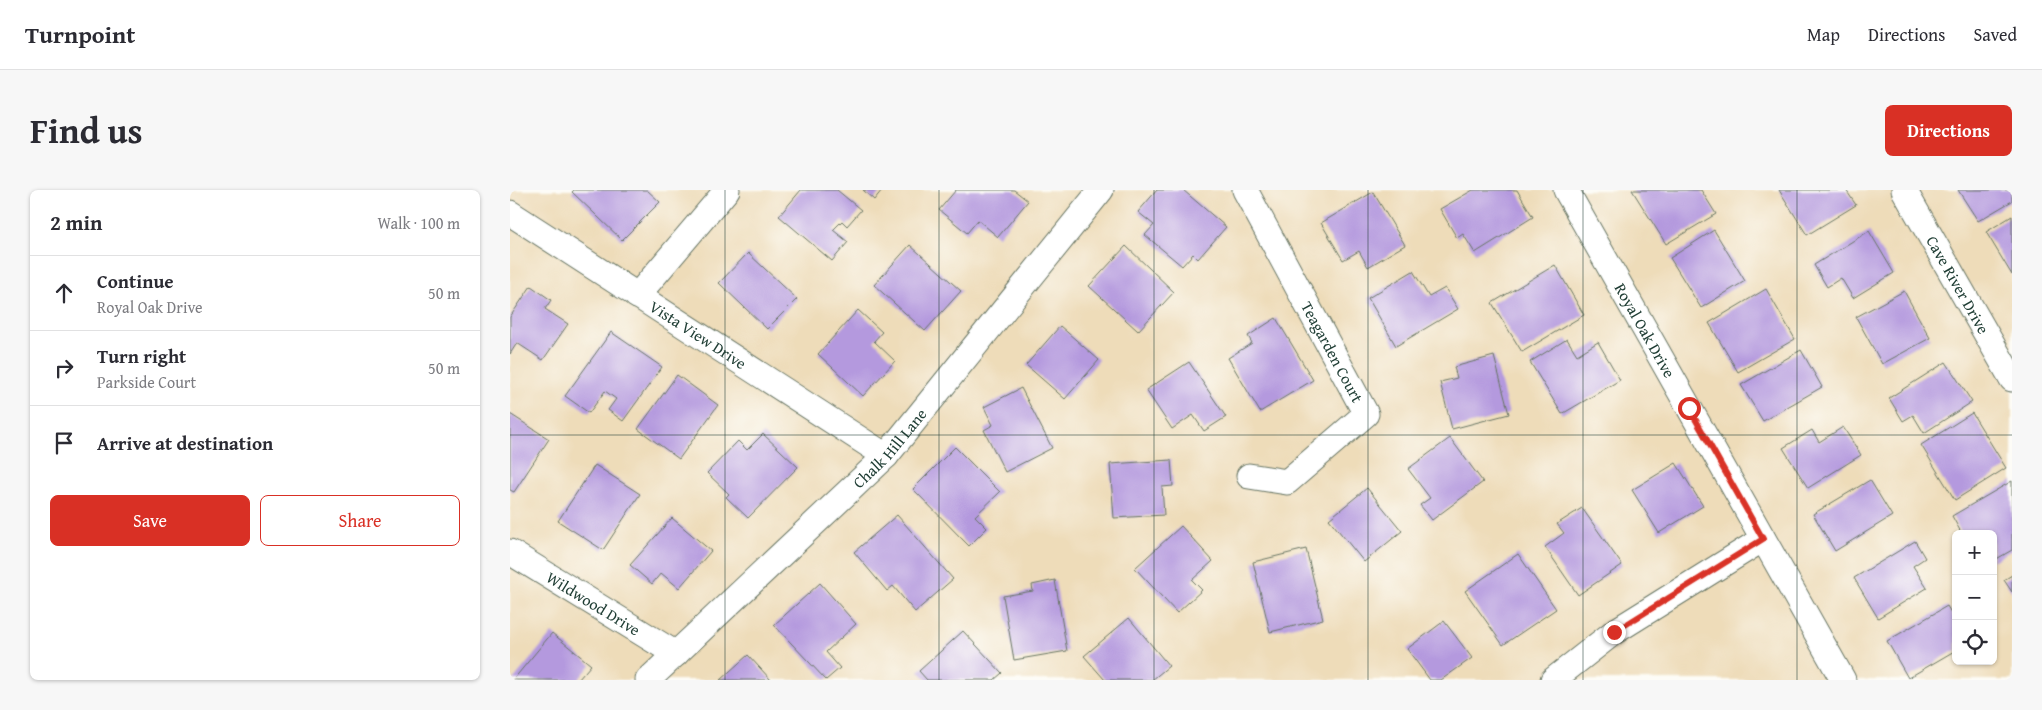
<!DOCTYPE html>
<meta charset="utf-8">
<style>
body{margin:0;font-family:"Gentium Book Plus",serif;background:#f7f7f7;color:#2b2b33}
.controls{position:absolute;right:15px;bottom:15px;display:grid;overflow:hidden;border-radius:8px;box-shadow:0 1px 4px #0004}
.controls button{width:45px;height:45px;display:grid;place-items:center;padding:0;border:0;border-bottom:1px solid #e1e1e2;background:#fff;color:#2b2b33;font:25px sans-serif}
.stop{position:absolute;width:15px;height:15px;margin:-11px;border:4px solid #d93025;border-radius:50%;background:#fff}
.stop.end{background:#d93025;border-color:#fff;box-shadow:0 1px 5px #0008}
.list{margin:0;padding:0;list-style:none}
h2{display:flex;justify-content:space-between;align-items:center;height:65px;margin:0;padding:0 20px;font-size:21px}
h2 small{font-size:16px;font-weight:400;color:#7c7c81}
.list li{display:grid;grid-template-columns:32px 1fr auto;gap:15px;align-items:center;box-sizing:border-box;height:75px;padding:0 20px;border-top:1px solid #e1e1e2}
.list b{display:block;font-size:19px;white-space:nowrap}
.list p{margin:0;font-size:16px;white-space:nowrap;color:#7c7c81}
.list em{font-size:16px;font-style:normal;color:#7c7c81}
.actions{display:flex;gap:10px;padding:15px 20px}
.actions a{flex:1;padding:11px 0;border:1px solid #d93025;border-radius:8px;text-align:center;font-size:18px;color:#d93025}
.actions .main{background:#d93025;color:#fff}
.icon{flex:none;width:28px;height:28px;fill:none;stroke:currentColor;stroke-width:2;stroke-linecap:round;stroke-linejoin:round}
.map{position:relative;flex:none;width:1502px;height:490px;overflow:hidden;border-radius:8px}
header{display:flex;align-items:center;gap:30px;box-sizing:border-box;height:70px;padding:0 25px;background:#fff;border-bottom:1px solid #e1e1e2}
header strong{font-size:24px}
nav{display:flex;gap:28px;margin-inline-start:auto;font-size:18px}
.intro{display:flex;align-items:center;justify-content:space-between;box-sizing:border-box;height:120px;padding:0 30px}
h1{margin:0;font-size:35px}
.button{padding:12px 22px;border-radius:8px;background:#d93025;color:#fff;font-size:18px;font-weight:700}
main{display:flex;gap:30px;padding:0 30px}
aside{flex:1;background:#fff;border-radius:8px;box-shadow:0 1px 4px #0004}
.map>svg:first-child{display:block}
.building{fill:#b499de}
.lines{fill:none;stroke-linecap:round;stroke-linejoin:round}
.street-casing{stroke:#677563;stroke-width:27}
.street{stroke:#fff;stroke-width:25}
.route{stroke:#d93025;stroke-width:6}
.grid{fill:none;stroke:#1f3d34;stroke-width:1;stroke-opacity:0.55}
.labels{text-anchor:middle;stroke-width:4.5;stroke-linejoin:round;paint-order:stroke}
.street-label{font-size:16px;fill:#1f3d34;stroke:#fdfcf7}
</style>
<header>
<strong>Turnpoint</strong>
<nav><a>Map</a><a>Directions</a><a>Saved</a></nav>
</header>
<div class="intro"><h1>Find us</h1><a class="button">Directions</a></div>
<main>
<aside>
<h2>2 min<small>Walk · 100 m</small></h2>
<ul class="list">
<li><svg class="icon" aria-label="ahead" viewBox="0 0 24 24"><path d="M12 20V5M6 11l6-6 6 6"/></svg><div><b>Continue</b><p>Royal Oak Drive</p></div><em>50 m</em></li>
<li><svg class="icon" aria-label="right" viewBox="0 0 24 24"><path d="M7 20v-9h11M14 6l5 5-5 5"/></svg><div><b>Turn right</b><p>Parkside Court</p></div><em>50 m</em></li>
<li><svg class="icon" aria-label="arrive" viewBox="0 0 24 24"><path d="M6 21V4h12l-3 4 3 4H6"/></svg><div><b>Arrive at destination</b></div></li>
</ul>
<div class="actions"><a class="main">Save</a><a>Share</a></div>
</aside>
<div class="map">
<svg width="1502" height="490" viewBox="0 0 1502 490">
<rect width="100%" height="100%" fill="#fdfcf7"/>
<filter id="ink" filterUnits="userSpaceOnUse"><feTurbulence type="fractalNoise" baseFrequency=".02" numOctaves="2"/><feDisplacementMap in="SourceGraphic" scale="10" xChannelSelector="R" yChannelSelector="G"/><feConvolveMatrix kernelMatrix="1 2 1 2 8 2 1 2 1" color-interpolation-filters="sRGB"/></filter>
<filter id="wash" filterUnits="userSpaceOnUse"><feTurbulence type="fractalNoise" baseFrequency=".0096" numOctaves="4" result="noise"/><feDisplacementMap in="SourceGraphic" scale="20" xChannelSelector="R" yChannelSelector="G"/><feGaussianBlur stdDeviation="1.12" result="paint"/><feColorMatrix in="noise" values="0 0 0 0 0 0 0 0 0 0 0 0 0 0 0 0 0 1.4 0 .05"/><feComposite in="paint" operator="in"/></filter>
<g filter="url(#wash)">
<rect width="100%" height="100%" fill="#eedcb9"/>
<g id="blocks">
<g class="building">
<polygon points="64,0 137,0 150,12 112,50 62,2"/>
<polygon points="291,0 327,0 351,20 337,36 332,31 323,40 338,52 322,71 269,26"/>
<polygon points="353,0 372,0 364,10"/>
<polygon points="446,0 504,0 518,11 488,47 468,30 457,43 429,20"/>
<polygon points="647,0 673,0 716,37 688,69 683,64 672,76 635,45 644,35 628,22"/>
<polygon points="963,0 1007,0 1023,27 965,63 953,44 947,48 930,19"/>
<polygon points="1122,0 1191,0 1206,24 1156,54"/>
<polygon points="1269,0 1336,0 1346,15 1297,45"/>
<polygon points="1448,0 1502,0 1502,11 1468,31"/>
<polygon points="863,2 895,55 858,77 849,61 833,70 811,33"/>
<polygon points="1502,26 1502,85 1476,42"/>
<polygon points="1204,40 1235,91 1191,118 1160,68"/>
<polygon points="1359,41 1384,83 1343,108 1331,88 1317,97 1304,75"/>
<polygon points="400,55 451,101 415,141 364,95"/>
<polygon points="616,56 664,102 628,141 579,96"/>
<polygon points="238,63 287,109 257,139 209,93"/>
<polygon points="1045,75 1074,125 1012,162 982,113"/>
<polygon points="903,81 919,107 935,98 948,119 886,156 858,108"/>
<polygon points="21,96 41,110 35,119 58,134 33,170 7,153 0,164 0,127"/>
<polygon points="1256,99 1285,149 1228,182 1199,133"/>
<polygon points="1394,101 1420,148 1372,174 1346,127"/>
<polygon points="348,120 372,142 364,151 385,171 353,206 308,164"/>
<polygon points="766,128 803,190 750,222 718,168 742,153 738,146"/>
<polygon points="550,136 589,170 555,209 516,175"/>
<polygon points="101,142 152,177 113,231 98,220 106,209 95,201 79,223 55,206"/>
<polygon points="1057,149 1067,165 1088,152 1110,190 1052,224 1020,172"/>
<polygon points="1291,160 1312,197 1253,231 1231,195"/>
<polygon points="984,166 999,224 942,239 930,192 947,188 944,177"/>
<polygon points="679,172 716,227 694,241 683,225 662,239 636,200"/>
<polygon points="1436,172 1462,212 1414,243 1403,225 1393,231 1379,208"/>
<polygon points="167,185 208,215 169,269 128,239"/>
<polygon points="511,198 542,258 495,282 474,240 483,235 474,217"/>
<polygon points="1462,223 1496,278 1445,310 1411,255"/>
<polygon points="0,224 39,249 4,302 0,300"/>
<polygon points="1333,237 1351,265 1298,298 1273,258 1302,240 1309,252"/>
<polygon points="253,244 288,277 238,328 216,307 219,304 197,283 228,251 237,260"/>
<polygon points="940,248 973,292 922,330 910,315 920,308 898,279"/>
<polygon points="445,257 490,302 465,326 477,338 459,356 403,299"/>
<polygon points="661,270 663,296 652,297 654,325 604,328 600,274"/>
<polygon points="1166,273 1193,316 1149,343 1122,300"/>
<polygon points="85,275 130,304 93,360 48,331"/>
<polygon points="1360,290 1382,326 1325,361 1303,324"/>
<polygon points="1502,291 1502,360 1483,371 1483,344 1452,344 1442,326"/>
<polygon points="857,298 892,341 854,372 819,329"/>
<polygon points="1072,318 1112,375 1068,405 1035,357 1054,343 1047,334"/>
<polygon points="387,325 443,389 405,422 383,396 377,401 344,362"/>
<polygon points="162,328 201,361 169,398 151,383 142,394 120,375"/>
<polygon points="671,336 703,371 682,390 692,400 667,423 625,378"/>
<polygon points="1405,351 1415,368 1403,376 1417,398 1368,428 1344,388"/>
<polygon points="796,359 813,429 760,442 743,372"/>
<polygon points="1008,364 1046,419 993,455 955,401"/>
<polygon points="1502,385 1502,402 1494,390"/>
<polygon points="545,390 557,461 504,470 493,406 523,401 522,395"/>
<polygon points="310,393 346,434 316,462 330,478 316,490 264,435"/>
<polygon points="1437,416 1446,431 1446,460 1398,488 1377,451"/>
<polygon points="619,428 659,476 642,490 595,490 574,466"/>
<polygon points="934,431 962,468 931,490 920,490 897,459"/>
<polygon points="453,441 492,483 484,490 417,490 409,481"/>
<polygon points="42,443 81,475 68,490 3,490"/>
<polygon points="238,465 261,490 210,490"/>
</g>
</g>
</g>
<g filter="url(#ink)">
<use href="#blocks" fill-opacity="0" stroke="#677563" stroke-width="1"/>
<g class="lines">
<g class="street-casing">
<g id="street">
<path id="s1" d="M 735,0 L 856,224 L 777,292 L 739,286"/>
<path id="s2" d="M 1056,0 L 1333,490"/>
<path id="s3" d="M 1394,0 L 1502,189"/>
<path id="s4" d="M 0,23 L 376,266"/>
<polyline points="127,106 217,0"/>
<path id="s5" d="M 0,362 L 166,464"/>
<path id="s6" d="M 138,490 L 376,266 L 591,0"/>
<polyline points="1043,490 1104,442 1253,349"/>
</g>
</g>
<use href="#street" class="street"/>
</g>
</g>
<g class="lines" filter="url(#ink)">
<polyline class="route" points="1104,442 1253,349 1179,218"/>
</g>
<path class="grid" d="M 215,0 L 215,490M 429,0 L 429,490M 644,0 L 644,490M 858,0 L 858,490M 1073,0 L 1073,490M 1287,0 L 1287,490M 0,245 L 1502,245"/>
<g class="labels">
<g class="street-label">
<text dy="6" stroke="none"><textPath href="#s3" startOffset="109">Cave River Drive</textPath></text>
<text dy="6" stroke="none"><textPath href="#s2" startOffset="161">Royal Oak Drive</textPath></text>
<text dy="6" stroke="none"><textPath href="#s4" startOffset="224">Vista View Drive</textPath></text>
<text dy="6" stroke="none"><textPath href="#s1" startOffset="184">Teagarden Court</textPath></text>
<text dy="6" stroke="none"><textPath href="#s6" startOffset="335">Chalk Hill Lane</textPath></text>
<text dy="6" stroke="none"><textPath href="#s5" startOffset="98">Wildwood Drive</textPath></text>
</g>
</g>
</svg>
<div class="controls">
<button>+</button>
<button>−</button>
<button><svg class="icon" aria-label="locate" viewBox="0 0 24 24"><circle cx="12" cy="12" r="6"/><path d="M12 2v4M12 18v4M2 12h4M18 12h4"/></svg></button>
</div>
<div class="stop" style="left:1179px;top:218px"></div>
<div class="stop end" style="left:1104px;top:442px"></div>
</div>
</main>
